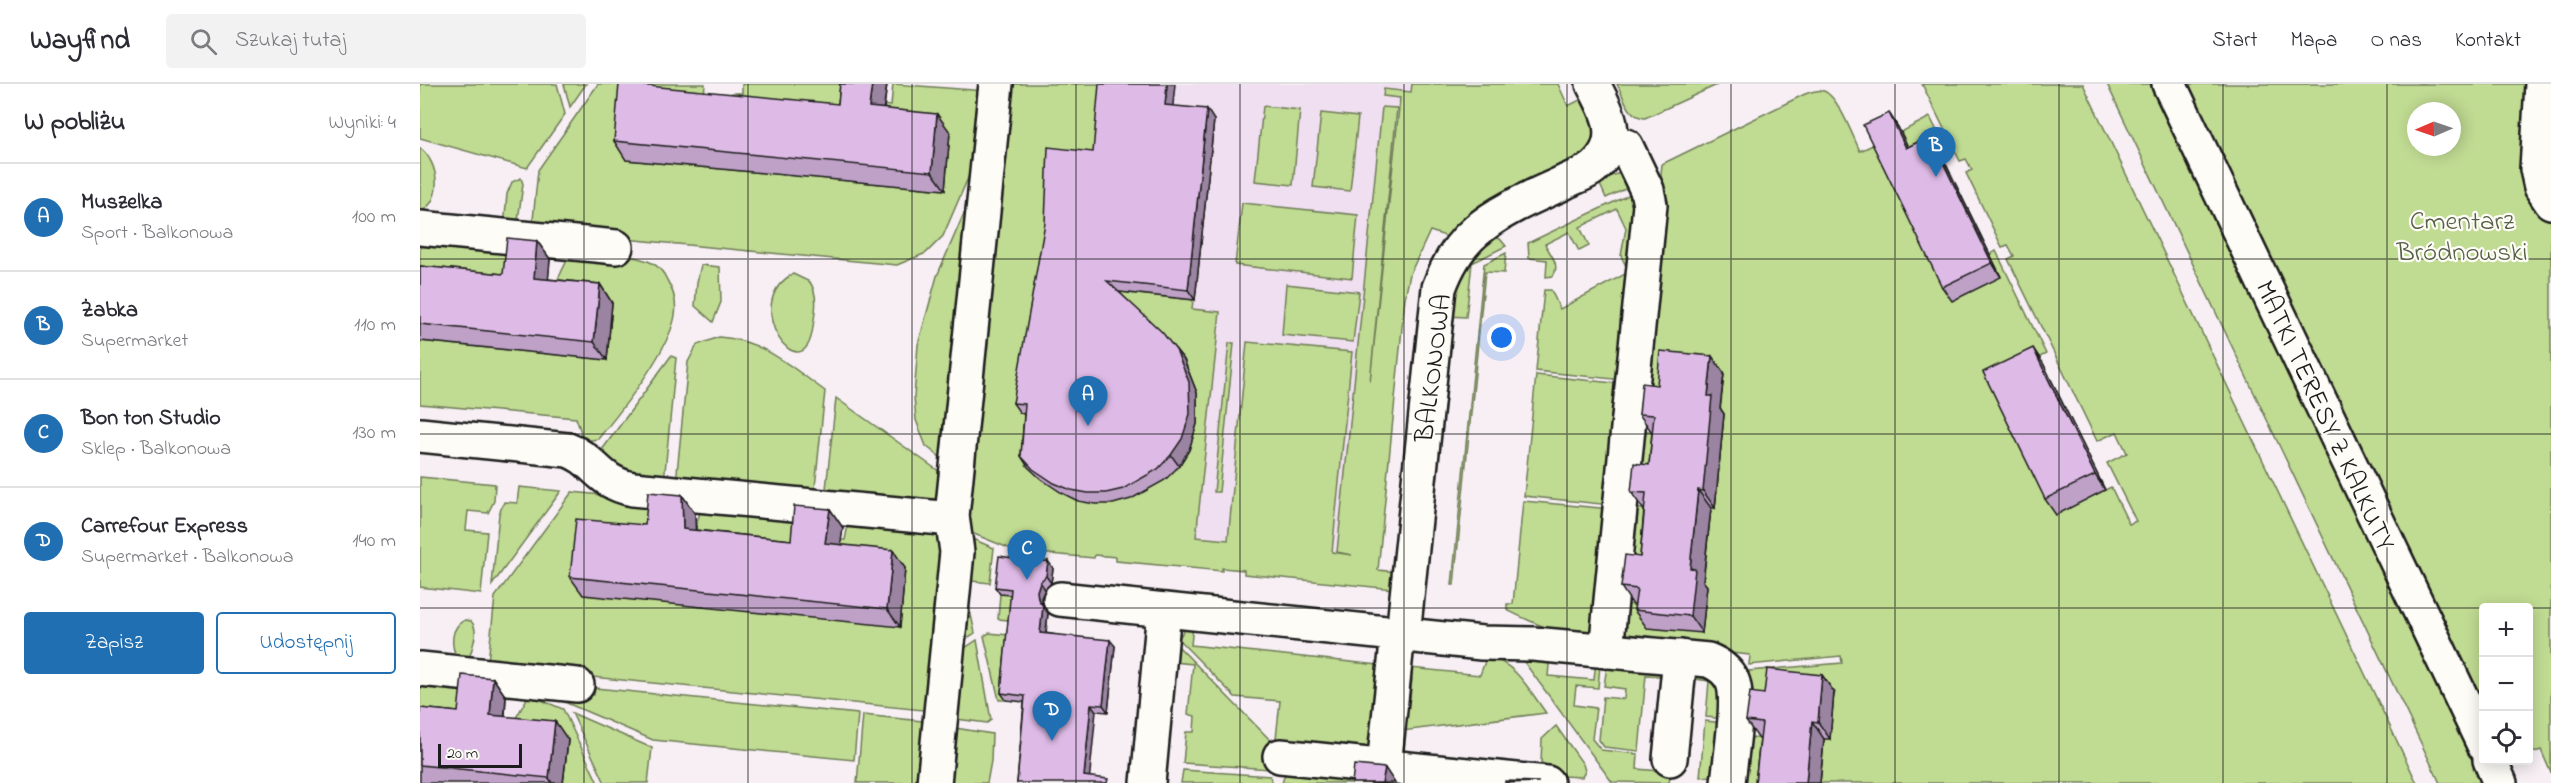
<!DOCTYPE html>
<html lang="pl">
<meta charset="utf-8">
<style>
body{margin:0;font-family:"Indie Flower",sans-serif;background:#f2f2f3;color:#2b2b33}
.controls{position:absolute;right:18px;bottom:18px;display:grid;overflow:hidden;border-radius:6px;box-shadow:0 3px 15px #0003}
.controls button{width:54px;height:54px;display:grid;place-items:center;padding:0;border:0;border-bottom:2px solid #e1e1e2;background:#fff;color:#2b2b33;font:30px sans-serif}
.compass{position:absolute;left:1987px;top:18px;width:54px;height:54px;border-radius:50%;background:#fff;box-shadow:0 3px 15px #0003;rotate:268deg}
.scale{position:absolute;left:18px;bottom:15px;width:84px;box-sizing:border-box;padding-left:6px;border:3px solid #1c1c1c;border-top:0;font-size:16px;line-height:21px;white-space:nowrap;color:#1c1c1c;-webkit-text-stroke:4px #fdfcf7;paint-order:stroke}
.you{position:absolute;left:1082px;top:254px;width:21px;height:21px;margin:-15px;border:4px solid #fff;border-radius:50%;background:#1a73e8;box-shadow:0 0 0 9px #1a73e833}
.badge{display:grid;place-items:center;width:39px;height:39px;border-radius:50%;background:#1f6fb2;color:#fff;font-size:20px;font-weight:700}
.pin{position:absolute;translate:-50% -50px;filter:drop-shadow(0 2px 3px #0008)}
.pin::after{content:'';position:absolute;top:32px;width:21px;height:18px;background:inherit;clip-path:polygon(0 0,100% 0,50% 100%)}
.list{margin:0;padding:0;list-style:none}
h2{display:flex;justify-content:space-between;align-items:center;height:78px;margin:0;padding:0 24px;font-size:26px}
h2 small{font-size:20px;font-weight:400;color:#7c7c81}
.list li{display:grid;grid-template-columns:39px 1fr auto;gap:18px;align-items:center;box-sizing:border-box;height:108px;padding:0 24px;border-top:2px solid #e1e1e2}
.list b{display:block;font-size:22px;white-space:nowrap}
.list p{margin:0;font-size:20px;white-space:nowrap;color:#7c7c81}
.list em{font-size:20px;font-style:normal;color:#7c7c81}
.actions{display:flex;gap:12px;padding:18px 24px}
.actions a{flex:1;padding:14px 0;border:2px solid #1f6fb2;border-radius:6px;text-align:center;font-size:21px;color:#1f6fb2}
.actions .main{background:#1f6fb2;color:#fff}
.icon{flex:none;width:33px;height:33px;fill:none;stroke:currentColor;stroke-width:2;stroke-linecap:round;stroke-linejoin:round}
.map{position:relative;flex:none;width:2131px;height:699px;overflow:hidden}
header{display:flex;align-items:center;gap:36px;box-sizing:border-box;height:84px;padding:0 30px;background:#fff;border-bottom:2px solid #e1e1e2}
header strong{font-size:28px}
nav{display:flex;gap:33px;margin-inline-start:auto;font-size:21px}
.search{width:420px;height:54px;background:#f2f2f3;display:flex;align-items:center;gap:15px;box-sizing:border-box;padding:0 21px;border-radius:6px;color:#7c7c81;font-size:22px}
main{display:flex}
aside{flex:1;background:#fff}
.map>svg:first-child{display:block}
.built{fill:#f0dff0}
.green{fill:#c0db92;stroke:#6e7c57;stroke-width:1.5;fill-rule:evenodd}
.lines{fill:none;stroke-linecap:round;stroke-linejoin:round}
.minor-casing{stroke:#1c1c1c;stroke-width:38}
.minor{stroke:#fdfcf7;stroke-width:33}
.wall{fill:#bfa1c7;stroke:#1c1c1c;stroke-width:1.5}
.shaded-wall{fill:#9b83a2;stroke:#1c1c1c;stroke-width:1.5}
.building{fill:#debbe7;stroke:#1c1c1c;stroke-width:1.5}
.grid{fill:none;stroke:#1c1c1c;stroke-width:1.5;stroke-opacity:0.55}
.labels{text-anchor:middle;stroke-width:4.5;stroke-linejoin:round;paint-order:stroke}
.park-label{font-size:27px;fill:#555f45;stroke:#fdfcf7}
.street-label{font-size:27px;fill:#1c1c1c;stroke:#fdfcf7}
</style>
<header>
<strong>Wayfind</strong>
<div class="search"><svg class="icon" aria-label="search" viewBox="0 0 24 24"><circle cx="10" cy="10" r="6"/><path d="M15 15l6 6"/></svg>Szukaj tutaj</div>
<nav><a>Start</a><a>Mapa</a><a>O nas</a><a>Kontakt</a></nav>
</header>
<main>
<aside>
<h2>W pobliżu<small>Wyniki: 4</small></h2>
<ul class="list">
<li><span class="badge">A</span><div><b>Muszelka</b><p>Sport · Balkonowa</p></div><em>100 m</em></li>
<li><span class="badge">B</span><div><b>Żabka</b><p>Supermarket</p></div><em>110 m</em></li>
<li><span class="badge">C</span><div><b>Bon ton Studio</b><p>Sklep · Balkonowa</p></div><em>130 m</em></li>
<li><span class="badge">D</span><div><b>Carrefour Express</b><p>Supermarket · Balkonowa</p></div><em>140 m</em></li>
</ul>
<div class="actions"><a class="main">Zapisz</a><a>Udostępnij</a></div>
</aside>
<div class="map">
<svg width="2131" height="699" viewBox="0 0 2131 699">
<rect width="100%" height="100%" fill="#f7eff4"/>
<filter id="ink" filterUnits="userSpaceOnUse"><feTurbulence type="fractalNoise" baseFrequency=".0167" numOctaves="2"/><feDisplacementMap in="SourceGraphic" scale="12" xChannelSelector="R" yChannelSelector="G"/><feConvolveMatrix kernelMatrix="1 2 1 2 8 2 1 2 1" color-interpolation-filters="sRGB"/></filter>
<g filter="url(#ink)">
<polygon class="built" points="584,0 1130,0 977,151 941,499 773,480 770,241 773,216 707,209"/>
<g class="green">
<polygon points="0,0 137,0 145,30 107,84 0,54"/>
<polygon points="144,0 166,0 150,23"/>
<polygon points="178,0 285,0 283,24 207,76 524,106 460,41 461,21 471,22 473,0 566,7 560,66 523,152 506,169 477,181 112,146 118,86"/>
<polygon points="322,0 435,0 431,38 310,27 312,9 322,9"/>
<polygon points="584,0 688,0 718,119 708,209 773,216 772,225 800,228 776,453 808,456 827,258 932,268 912,468 932,471 917,468 962,23 977,24 950,298 980,14 963,12 964,5 991,8 992,0 1138,0 1148,22 1166,13 1178,46 1170,68 1031,154 1010,147 990,190 985,214 958,486 977,488 973,505 824,490 824,486 802,484 802,487 696,477 696,473 675,471 674,474 596,467 539,444"/>
<path d="M 1197,0 L 1299,0 L 1225,34 C 1208,33 1204,13 1197,0 Z"/>
<path d="M 1502,0 L 1663,0 L 1997,699 L 1400,699 L 1404,655 L 1415,608 L 1359,603 L 1325,619 L 1329,587 L 1422,579 L 1421,572 L 1329,581 L 1330,571 L 1221,560 L 1205,552 L 1200,545 L 1204,520 L 1229,522 L 1283,502 L 1291,424 L 1295,424 L 1304,330 L 1300,329 L 1304,290 L 1249,318 L 1220,310 L 1242,80 L 1385,10 C 1391,8 1398,5 1404,7 C 1418,12 1433,53 1440,67 L 1455,60 L 1581,193 L 1570,170 L 1576,167 L 1626,270 L 1595,286 L 1636,430 L 1691,403 L 1709,440 L 1716,437 L 1687,379 L 1707,369 L 1697,348 L 1677,357 L 1588,175 L 1594,172 L 1588,161 L 1582,163 L 1546,89 L 1552,86 L 1546,75 L 1540,77 Z"/>
<polygon points="1687,0 1730,0 2033,633 2062,699 2020,699"/>
<path d="M 1769,0 L 2131,0 L 2131,689 L 2121,666 L 2109,670 L 2108,524 L 2064,524 L 2063,617 ZM 1996,27 L 2032,27 L 2032,63 L 1996,63 Z"/>
<polygon points="843,22 880,26 873,101 835,97"/>
<polygon points="901,29 938,33 930,107 893,103"/>
<polygon points="1510,33 1522,57 1517,60 1513,51 1497,59 1492,72 1481,48"/>
<path d="M 0,64 C 19,78 24,117 0,128 Z"/>
<polygon points="1207,87 1214,101 1186,114 1178,96"/>
<polygon points="101,94 103,100 97,144 84,143 87,110 92,98"/>
<polygon points="557,99 529,380 506,362 496,336 494,313 498,261 517,192"/>
<path d="M 1217,107 L 1203,296 L 1116,287 L 1124,206 L 1131,206 L 1140,225 L 1209,188 L 1201,172 L 1206,144 L 1197,125 L 1160,143 L 1169,162 L 1159,167 L 1149,148 L 1125,160 C 1130,170 1141,181 1133,192 L 1126,193 L 1127,176 L 1109,174 L 1108,159 Z"/>
<polygon points="822,119 938,131 932,194 815,181"/>
<polygon points="0,153 100,163 96,209 0,199"/>
<polygon points="1074,153 1080,155 1086,162 1052,179 1046,233 1026,232 1029,218 1051,171"/>
<path d="M 151,168 C 174,170 212,169 232,179 C 240,183 244,189 247,196 C 253,206 257,219 255,231 C 250,266 201,327 178,355 L 164,357 L 156,334 L 0,320 L 0,257 L 186,276 L 123,212 L 137,197 Z"/>
<polygon points="1086,169 1084,189 1065,188 1034,501 1032,501 1064,180"/>
<polygon points="281,181 300,183 301,218 293,238 275,222 277,198"/>
<path d="M 373,190 L 390,198 C 399,213 395,227 393,243 C 384,312 317,220 373,190 Z"/>
<polygon points="866,200 939,208 933,258 862,251"/>
<path d="M 299,253 C 343,256 370,282 405,307 L 394,413 L 256,399 L 268,278 L 277,261 Z"/>
<polygon points="809,259 814,259 799,408 794,408"/>
<polygon points="251,272 256,274 244,398 206,395 179,370"/>
<polygon points="1116,291 1203,300 1191,421 1104,412"/>
<polygon points="416,314 527,393 520,420 405,414"/>
<polygon points="1220,346 1246,349 1241,398 1215,396"/>
<polygon points="0,393 75,400 74,417 68,429 48,427 46,446 67,448 61,510 0,503"/>
<polygon points="99,403 141,407 72,501 79,430 84,418 97,419"/>
<polygon points="152,408 242,417 238,460 479,543 485,485 416,478 418,456 425,456 429,435 520,444 530,459 513,627 72,583 68,578 75,513"/>
<path d="M 1103,417 L 1191,425 L 1172,547 C 1152,559 1107,536 1087,526 L 1087,520 L 1093,520 Z"/>
<polygon points="282,420 388,431 388,475 267,463 269,443 276,443"/>
<polygon points="1213,424 1238,427 1232,490 1206,487"/>
<polygon points="550,454 574,464 570,499 552,497 544,461"/>
<polygon points="546,508 555,549 537,561"/>
<polygon points="580,510 622,512 620,539 578,535"/>
<path d="M 45,536 L 51,537 C 60,547 52,563 49,575 L 38,575 C 30,562 30,543 45,536 Z"/>
<polygon points="773,541 771,561 968,582 958,674 865,664 856,655 860,617 815,613 758,555 765,545"/>
<polygon points="569,549 588,551 586,616 579,616 564,552"/>
<polygon points="557,556 571,636 567,639 529,634 536,570"/>
<polygon points="756,560 856,662 850,685 763,679 766,648 774,648 775,632 768,630 773,580 753,578"/>
<polygon points="1099,571 1130,571 1128,592 1174,596 1176,575 1180,581 1178,604 1156,602 1154,621 1176,624 1172,655 1181,666 1218,670 1217,685 1251,688 1249,699 1192,698"/>
<path d="M 1067,572 C 1097,580 1109,606 1126,629 L 974,648 L 978,613 L 990,614 L 992,595 L 980,594 L 981,583 L 1060,591 Z"/>
<polygon points="1187,582 1244,582 1248,593 1226,591 1219,667 1184,663 1179,656 1183,613 1204,615 1205,605 1184,602"/>
<polygon points="1295,589 1305,635 1286,633 1289,597 1268,594 1268,590"/>
<polygon points="0,594 54,599 51,646 0,641"/>
<polygon points="175,604 438,630 434,676 233,656 114,605 174,611"/>
<polygon points="109,611 143,625 178,699 143,699 148,656 96,634"/>
<polygon points="152,629 232,664 228,699 185,699"/>
<polygon points="443,631 512,638 506,699 437,699"/>
<polygon points="1285,637 1305,639 1294,692 1280,693"/>
<polygon points="1136,642 1163,680 1165,687 1162,693 1142,692 1121,678 1122,655"/>
<polygon points="529,643 572,650 571,677 567,699 523,699"/>
<polygon points="1326,653 1354,656 1349,699 1317,699"/>
<polygon points="879,683 947,699 862,699 866,687"/>
<polygon points="763,686 850,692 852,699 761,699"/>
</g>
<g class="lines">
<g class="minor-casing">
<g id="minor">
<polyline points="1749,0 2064,661"/>
<polyline points="2122,0 2117,85 2121,103 2131,118"/>
<polyline points="0,144 196,163"/>
<path d="M 0,351 L 148,366 C 176,376 177,398 213,405 L 532,435"/>
<path d="M 640,515 L 1062,559 L 1113,560 L 1288,576 C 1298,580 1307,586 1312,596 C 1321,615 1310,676 1308,699"/>
<path d="M 983,551 L 1019,204 C 1027,182 1038,162 1056,147 C 1081,125 1115,112 1145,98 C 1154,93 1166,90 1174,83 C 1180,78 1187,69 1189,61 C 1196,40 1182,18 1173,0"/>
<polyline points="1186,567 1230,121 1227,106 1206,62"/>
<polyline points="0,585 157,601"/>
<polyline points="860,672 1127,699"/>
<polyline points="1250,675 1260,573"/>
<polyline points="2070,676 2080,699"/>
<polyline points="964,682 978,550"/>
<polyline points="514,699 537,468 532,432 576,0"/>
<polyline points="728,699 744,526"/>
</g>
</g>
<use href="#minor" class="minor"/>
</g>
<g class="wall">
<polygon points="420,0 467,0 464,24 530,48 525,106 206,76 194,57 418,20"/>
<polygon points="753,22 794,36 775,216 699,208 756,266 764,276 777,309 777,340 769,366 759,382 745,396 711,415 693,420 675,420 658,417 642,409 621,395 608,383 601,372 604,330 600,329 593,319 673,68"/>
<polygon points="1469,29 1478,43 1488,63 1510,52 1519,66 1581,193 1532,217 1522,203"/>
<polygon points="117,157 130,175 128,195 180,200 192,219 187,276 0,257 0,182 83,190"/>
<polygon points="1623,279 1685,406 1636,431 1625,415"/>
<polygon points="1304,289 1300,324 1304,330 1295,424 1291,424 1283,497 1287,502 1282,549 1227,544 1214,526 1215,521 1213,521 1201,503 1220,473 1224,425 1223,425 1211,408 1229,381 1232,348 1231,347 1219,330 1237,301"/>
<polygon points="262,411 275,430 276,446 371,456 410,425 423,444 420,461 485,484 480,543 163,511 150,493 225,441"/>
<polygon points="606,476 608,478 633,484 631,499 625,505 621,514 623,521 628,529 626,549 695,562 688,628 676,627 597,699 604,618 586,616 581,609 591,511 580,510 575,503"/>
<polygon points="1402,591 1414,608 1410,655 1404,655 1400,699 1335,699 1340,655 1339,655 1326,637 1344,610"/>
<polygon points="73,594 86,613 85,632 148,656 143,699 0,699 0,624 38,628"/>
</g>
<g class="shaded-wall">
<polygon points="452,0 467,0 461,41 449,23"/>
<polygon points="747,0 755,0 752,31 745,21"/>
<polygon points="787,25 794,36 775,216 768,206"/>
<polygon points="1469,29 1478,43 1495,78 1486,64"/>
<polygon points="517,30 530,48 525,106 512,88"/>
<polygon points="1510,52 1519,66 1581,193 1572,179"/>
<polygon points="117,157 130,175 127,212 114,194"/>
<polygon points="180,200 192,219 187,276 174,258"/>
<polygon points="1613,264 1623,279 1685,406 1675,391"/>
<polygon points="756,266 764,276 777,309 777,340 769,366 759,382 751,371"/>
<polygon points="1292,272 1304,289 1300,324 1304,330 1295,424 1283,407 1288,312"/>
<polygon points="1278,406 1291,424 1283,497 1287,502 1282,549 1270,532 1270,484"/>
<polygon points="262,411 275,430 276,463 263,445"/>
<polygon points="410,425 423,444 418,478 405,459"/>
<polygon points="473,466 485,484 480,543 467,525"/>
<polygon points="628,477 633,484 631,499 626,492"/>
<polygon points="620,498 625,505 621,514 623,522 618,515 617,507"/>
<polygon points="623,522 628,529 625,556 620,549"/>
<polygon points="690,556 695,562 688,628 683,621"/>
<polygon points="1402,591 1414,608 1410,655 1398,638"/>
<polygon points="73,594 86,613 83,649 70,631"/>
<polygon points="671,620 676,627 669,699 664,692"/>
<polygon points="135,637 148,656 143,699 132,699 129,694"/>
<polygon points="1392,637 1404,655 1400,699 1386,699"/>
<polygon points="965,684 975,699 962,699"/>
</g>
<g class="building">
<polygon points="199,0 208,0 418,20 420,0 452,0 449,23 517,30 512,88 194,57"/>
<polygon points="679,0 747,0 745,21 787,25 768,206 687,197 742,248 756,266 769,298 770,330 762,355 751,371 738,385 703,405 686,409 668,409 651,406 634,399 613,385 601,372 605,320 593,319 625,139 628,63 673,68"/>
<polygon points="1469,29 1486,64 1510,52 1572,179 1522,203 1443,41"/>
<polygon points="87,154 117,157 114,194 180,200 174,258 0,240 0,182 83,190"/>
<polygon points="1613,264 1675,391 1625,415 1563,288"/>
<polygon points="1240,267 1292,272 1288,312 1292,312 1283,407 1278,406 1270,484 1275,485 1270,532 1214,526 1217,505 1201,503 1205,471 1220,473 1226,409 1211,408 1214,379 1229,381 1234,331 1219,330 1222,299 1237,301"/>
<polygon points="228,408 262,411 263,445 371,456 374,422 410,425 405,459 473,466 467,525 150,493 156,435 225,441"/>
<polygon points="579,472 606,476 606,478 628,477 626,492 620,498 617,507 618,515 623,522 620,549 690,556 683,621 671,620 664,692 688,695 687,699 597,699 605,612 581,609 591,505 575,503"/>
<polygon points="1347,585 1402,591 1398,638 1392,637 1386,699 1335,699 1342,639 1326,637 1330,608 1344,610"/>
<polygon points="42,591 73,594 70,631 135,637 129,694 0,681 0,624 38,628"/>
<polygon points="934,681 965,684 962,699 932,699"/>
<polygon points="1085,697 1119,698 1085,699"/>
</g>
</g>
<path class="grid" d="M 164,0 L 164,699M 328,0 L 328,699M 492,0 L 492,699M 656,0 L 656,699M 820,0 L 820,699M 984,0 L 984,699M 1147,0 L 1147,699M 1311,0 L 1311,699M 1475,0 L 1475,699M 1639,0 L 1639,699M 1803,0 L 1803,699M 1967,0 L 1967,699M 0,175 L 2131,175M 0,350 L 2131,350M 0,524 L 2064,524M 2108,524 L 2131,524"/>
<g class="labels">
<g class="park-label">
<text x="2042" y="145">Cmentarz<tspan x="2042" dy="31">Bródnowski</tspan></text>
</g>
<g class="street-label">
<text transform="translate(1012 284) rotate(-83)" y="9">BALKONOWA</text>
<text transform="translate(1906 331) rotate(65)" y="9">MATKI TERESY Z KALKUTY</text>
</g>
</g>
</svg>
<div class="controls">
<button>+</button>
<button>−</button>
<button><svg class="icon" aria-label="locate" viewBox="0 0 24 24"><circle cx="12" cy="12" r="6"/><path d="M12 2v4M12 18v4M2 12h4M18 12h4"/></svg></button>
</div>
<svg class="compass" viewBox="-18 -18 36 36"><path d="M0-13l5 13h-10z" fill="#e53935"/><path d="M0 13l5-13h-10z" fill="#7c7c81"/></svg>
<div class="scale">20 m</div>
<div class="you"></div>
<div class="pin badge" style="left:668px;top:342px">A</div>
<div class="pin badge" style="left:1516px;top:93px">B</div>
<div class="pin badge" style="left:607px;top:496px">C</div>
<div class="pin badge" style="left:632px;top:657px">D</div>
</div>
</main>
